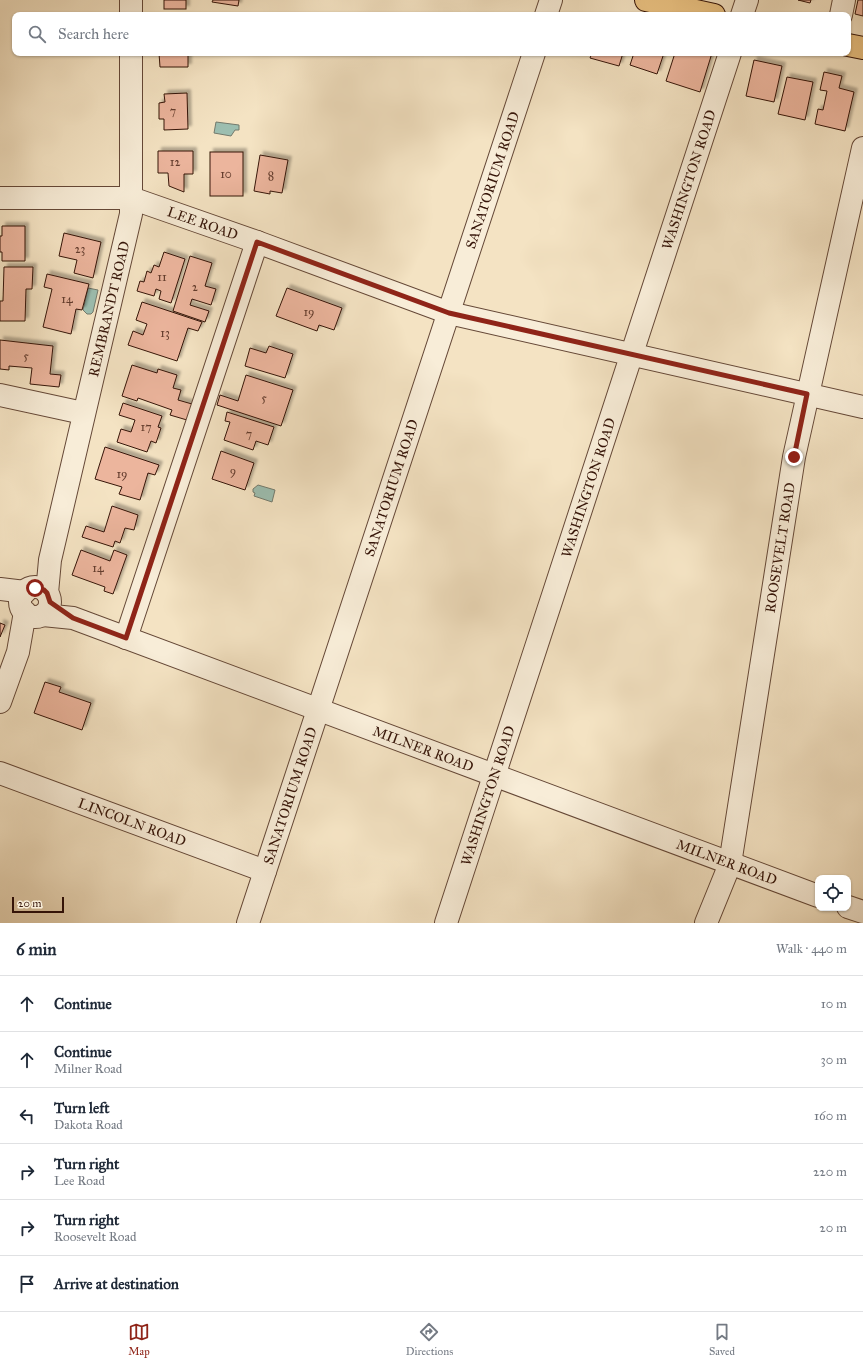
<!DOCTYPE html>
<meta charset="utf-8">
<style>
body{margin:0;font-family:"IM FELL Great Primer",serif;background:#f2f2f3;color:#1f2937}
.controls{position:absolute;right:12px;bottom:12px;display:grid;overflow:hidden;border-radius:8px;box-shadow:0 1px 3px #0004}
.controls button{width:36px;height:36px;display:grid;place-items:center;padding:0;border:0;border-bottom:1px solid #e0e1e3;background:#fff;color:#1f2937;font:20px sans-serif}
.scale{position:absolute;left:12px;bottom:10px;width:52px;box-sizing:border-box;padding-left:4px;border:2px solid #351408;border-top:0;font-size:11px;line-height:14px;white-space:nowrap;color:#351408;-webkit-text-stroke:3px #f8edd8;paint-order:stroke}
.stop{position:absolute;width:12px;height:12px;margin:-9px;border:3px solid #8f2418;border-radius:50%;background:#fff}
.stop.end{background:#8f2418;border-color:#fff;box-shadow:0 1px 4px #0008}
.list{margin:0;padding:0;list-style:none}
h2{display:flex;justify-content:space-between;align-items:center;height:52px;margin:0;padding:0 16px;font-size:17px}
h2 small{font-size:13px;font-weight:400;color:#747a83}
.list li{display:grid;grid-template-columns:26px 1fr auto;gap:12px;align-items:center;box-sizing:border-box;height:56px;padding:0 16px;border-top:1px solid #e0e1e3}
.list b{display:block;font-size:15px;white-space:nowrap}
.list p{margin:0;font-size:13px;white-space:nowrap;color:#747a83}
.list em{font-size:13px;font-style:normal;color:#747a83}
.icon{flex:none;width:22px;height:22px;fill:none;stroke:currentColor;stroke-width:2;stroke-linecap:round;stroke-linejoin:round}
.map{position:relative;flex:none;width:863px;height:923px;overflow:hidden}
.search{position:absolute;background:#fff;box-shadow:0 1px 3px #0004;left:12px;right:12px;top:12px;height:44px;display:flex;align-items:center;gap:10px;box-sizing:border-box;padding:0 14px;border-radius:8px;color:#747a83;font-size:15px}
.sheet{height:388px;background:#fff}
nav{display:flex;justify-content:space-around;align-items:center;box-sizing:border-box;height:56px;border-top:1px solid #e0e1e3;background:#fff;font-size:11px;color:#747a83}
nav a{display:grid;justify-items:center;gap:2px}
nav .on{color:#8f2418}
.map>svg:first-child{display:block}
.water{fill:#9cbeb0;stroke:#737a6d}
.building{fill:#ecb59d;stroke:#351408;filter:url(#shadow)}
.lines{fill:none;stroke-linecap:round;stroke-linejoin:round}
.minor-casing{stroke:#654837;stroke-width:24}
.major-casing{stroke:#351408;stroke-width:24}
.minor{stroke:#f8edd8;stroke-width:22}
.major{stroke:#eac282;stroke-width:22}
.route{stroke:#8f2418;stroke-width:5}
.labels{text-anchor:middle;stroke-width:3;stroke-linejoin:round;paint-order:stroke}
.number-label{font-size:12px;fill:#633c2d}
.street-label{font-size:14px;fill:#351408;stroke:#f8edd8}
</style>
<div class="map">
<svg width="863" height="923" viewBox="0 0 863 923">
<defs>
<filter id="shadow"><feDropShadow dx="3.5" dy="-3.5" stdDeviation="1" flood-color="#0004"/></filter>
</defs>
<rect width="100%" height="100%" fill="#f4e3c3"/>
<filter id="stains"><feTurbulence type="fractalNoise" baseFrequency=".005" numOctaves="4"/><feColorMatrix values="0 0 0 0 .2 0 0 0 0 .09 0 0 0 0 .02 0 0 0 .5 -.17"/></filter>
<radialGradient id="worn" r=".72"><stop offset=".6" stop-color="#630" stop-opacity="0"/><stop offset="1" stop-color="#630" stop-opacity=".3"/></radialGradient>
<g class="water">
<polygon points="216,122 239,125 239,130 235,130 231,136 214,133"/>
<polygon points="88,288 98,290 93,312 91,314 87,314 83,310"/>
<polygon points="258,485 275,490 272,502 254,496 255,493 253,492 253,489"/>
</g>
<g class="building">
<rect x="164" y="0" width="22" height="9"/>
<polygon points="213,0 239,0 238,6 212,2"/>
<polygon points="798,0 811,0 810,3"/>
<polygon points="858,0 863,0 863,16 855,14"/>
<polygon points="159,53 188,53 188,67 160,67"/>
<polygon points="592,53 623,53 619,66 590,58"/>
<polygon points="634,53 664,53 657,74 630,65"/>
<polygon points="675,53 712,53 700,92 666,81"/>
<polygon points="754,60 782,66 774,102 746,96"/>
<polygon points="824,72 842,76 839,88 854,92 845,131 815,124 818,109 823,110 827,91 820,90"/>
<polygon points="787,77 813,82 805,120 778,114"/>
<polygon points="187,93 188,129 164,130 164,119 159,119 159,103 165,102 164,94"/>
<polygon points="158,151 193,151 193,174 184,174 184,192 169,186 168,173 158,173"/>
<rect x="210" y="152" width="33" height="44"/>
<polygon points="260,155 288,160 282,193 270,191 270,194 254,191"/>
<polygon points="2,226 25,226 25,261 2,261 2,252 0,252 0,236 2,236"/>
<polygon points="64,233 101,242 93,278 74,273 77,260 59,256"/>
<polygon points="164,252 185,259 171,303 159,299 161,291 156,289 154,296 137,291 140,281 144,282 147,271 151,273 154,265 159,267"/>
<polygon points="190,256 212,263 205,286 216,289 211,305 192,299 190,305 209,311 205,322 173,311"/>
<polygon points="4,267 33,267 32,289 26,289 25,321 0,321 0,301 3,301"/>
<polygon points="47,274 89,284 82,310 76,309 71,334 43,327 52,289 44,287"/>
<polygon points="287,288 342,308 334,330 319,325 317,331 276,316"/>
<polygon points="142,302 202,322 198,331 188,328 177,361 128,345 133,331 143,335 147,324 136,320"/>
<polygon points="0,340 53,346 50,374 61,375 59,387 30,384 32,368 9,366 9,370 0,369"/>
<polygon points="269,346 293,354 285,378 245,366 250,348 266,353"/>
<polygon points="132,365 157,373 158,369 177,375 173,388 181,390 178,400 192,404 187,420 170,415 172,410 138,398 137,401 122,396"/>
<polygon points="246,375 293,390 281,426 217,405 220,395 238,401"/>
<polygon points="123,403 162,416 158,427 161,428 156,443 151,441 147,452 117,442 121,429 131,432 135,420 119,415"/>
<polygon points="227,412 274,427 268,445 256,441 253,450 224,440 230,422 225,421"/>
<polygon points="105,447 159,465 155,475 148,473 140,500 119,494 122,487 95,479"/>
<polygon points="221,451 254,463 245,490 212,479"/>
<polygon points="112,506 138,515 134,530 125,528 120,543 115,541 113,547 82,537 86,526 104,532"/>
<polygon points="81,550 110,561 114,550 127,555 113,594 104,591 105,587 72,575"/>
<polygon points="0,623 5,625 0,637"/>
<polygon points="45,682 61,687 59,692 91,703 82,730 34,713"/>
</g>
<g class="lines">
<g class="minor-casing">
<g id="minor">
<polyline points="131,0 131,15"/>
<polyline points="546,15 551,0"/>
<polyline points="742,15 747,0"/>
<polyline points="841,15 844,0"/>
<path id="s1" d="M 0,198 L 131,198 L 257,242 L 449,313 L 863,407"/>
<polyline points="0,395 83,413"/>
<circle cx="35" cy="602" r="15"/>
<polyline points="0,589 25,592"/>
<path id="s2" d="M 47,593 L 50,560 L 131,214 L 131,53"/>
<path id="s3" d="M 43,615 L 73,618 L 818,896"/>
<polyline points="126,638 257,242"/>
<polyline points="0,702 18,652 25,612"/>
<path id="s4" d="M 0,773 L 265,871"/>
<polyline points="848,907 863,912"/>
<path id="s5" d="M 248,923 L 534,53"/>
<path id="s6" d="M 446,923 L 730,53"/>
<path id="s7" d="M 706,923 L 730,864 L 794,457 L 863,148"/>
</g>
</g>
<g class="major-casing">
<g id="major">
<polyline points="646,0 714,15"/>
<polyline points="848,45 863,48"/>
</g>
</g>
<use href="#minor" class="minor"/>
<use href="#major" class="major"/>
</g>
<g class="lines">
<polyline class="route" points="35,588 44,590 47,593 50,602 73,618 126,638 257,242 449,313 807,394 794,457"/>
</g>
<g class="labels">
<g class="number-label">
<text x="173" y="115">7</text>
<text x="175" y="166">12</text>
<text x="226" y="178">10</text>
<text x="271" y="180">8</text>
<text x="80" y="253">23</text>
<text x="162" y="281">11</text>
<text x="195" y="291">2</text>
<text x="67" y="303">14</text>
<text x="309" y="316">19</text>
<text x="165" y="337">13</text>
<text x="26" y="360">5</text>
<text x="264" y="402">5</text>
<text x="146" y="431">17</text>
<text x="249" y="438">7</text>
<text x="233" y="475">9</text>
<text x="122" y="478">19</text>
<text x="98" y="572">14</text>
</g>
<g class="street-label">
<text dy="5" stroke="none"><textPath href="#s5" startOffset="782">SANATORIUM ROAD</textPath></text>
<text dy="5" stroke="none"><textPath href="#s6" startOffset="782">WASHINGTON ROAD</textPath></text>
<text dy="5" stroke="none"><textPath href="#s1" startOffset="207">LEE ROAD</textPath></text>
<text dy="5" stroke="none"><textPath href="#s2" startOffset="291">REMBRANDT ROAD</textPath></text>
<text dy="5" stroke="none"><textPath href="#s5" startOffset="458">SANATORIUM ROAD</textPath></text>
<text dy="5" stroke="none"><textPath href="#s6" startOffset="458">WASHINGTON ROAD</textPath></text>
<text dy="5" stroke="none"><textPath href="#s7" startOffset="384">ROOSEVELT ROAD</textPath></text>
<text dy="5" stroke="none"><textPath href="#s3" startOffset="404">MILNER ROAD</textPath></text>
<text dy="5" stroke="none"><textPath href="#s5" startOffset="134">SANATORIUM ROAD</textPath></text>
<text dy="5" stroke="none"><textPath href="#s6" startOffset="134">WASHINGTON ROAD</textPath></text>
<text dy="5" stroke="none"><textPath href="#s4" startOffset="141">LINCOLN ROAD</textPath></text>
<text dy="5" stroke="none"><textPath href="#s3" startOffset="728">MILNER ROAD</textPath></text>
</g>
</g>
<rect width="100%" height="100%" filter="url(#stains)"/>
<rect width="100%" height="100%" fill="url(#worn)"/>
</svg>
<div class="controls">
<button><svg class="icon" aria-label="locate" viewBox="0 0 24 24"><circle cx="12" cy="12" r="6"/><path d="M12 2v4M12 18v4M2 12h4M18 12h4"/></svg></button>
</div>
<div class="scale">20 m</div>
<div class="stop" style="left:35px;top:588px"></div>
<div class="stop end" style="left:794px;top:457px"></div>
<div class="search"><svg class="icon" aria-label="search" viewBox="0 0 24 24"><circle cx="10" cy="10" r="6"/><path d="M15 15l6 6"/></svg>Search here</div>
</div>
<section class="sheet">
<h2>6 min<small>Walk · 440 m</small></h2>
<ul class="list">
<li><svg class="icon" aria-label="ahead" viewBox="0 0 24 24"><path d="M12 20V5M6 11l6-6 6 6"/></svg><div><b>Continue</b></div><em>10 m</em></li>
<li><svg class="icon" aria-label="ahead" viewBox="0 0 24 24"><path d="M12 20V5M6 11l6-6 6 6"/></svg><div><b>Continue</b><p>Milner Road</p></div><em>30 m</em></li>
<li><svg class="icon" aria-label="left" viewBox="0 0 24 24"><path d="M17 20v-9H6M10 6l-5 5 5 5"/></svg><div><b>Turn left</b><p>Dakota Road</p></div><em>160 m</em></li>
<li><svg class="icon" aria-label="right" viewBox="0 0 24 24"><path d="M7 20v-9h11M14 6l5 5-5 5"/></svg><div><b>Turn right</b><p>Lee Road</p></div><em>220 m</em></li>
<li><svg class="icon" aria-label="right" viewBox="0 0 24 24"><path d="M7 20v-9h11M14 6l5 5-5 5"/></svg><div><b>Turn right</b><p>Roosevelt Road</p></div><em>20 m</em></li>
<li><svg class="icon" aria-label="arrive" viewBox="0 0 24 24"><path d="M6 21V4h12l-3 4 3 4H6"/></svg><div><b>Arrive at destination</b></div></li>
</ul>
</section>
<nav>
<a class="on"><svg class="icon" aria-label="map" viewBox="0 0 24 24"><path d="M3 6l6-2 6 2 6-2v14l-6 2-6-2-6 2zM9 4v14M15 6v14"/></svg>Map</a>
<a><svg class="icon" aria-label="directions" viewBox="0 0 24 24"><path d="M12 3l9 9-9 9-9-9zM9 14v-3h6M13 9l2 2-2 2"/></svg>Directions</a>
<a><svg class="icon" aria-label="saved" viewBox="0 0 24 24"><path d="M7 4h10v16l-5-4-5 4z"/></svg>Saved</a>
</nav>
